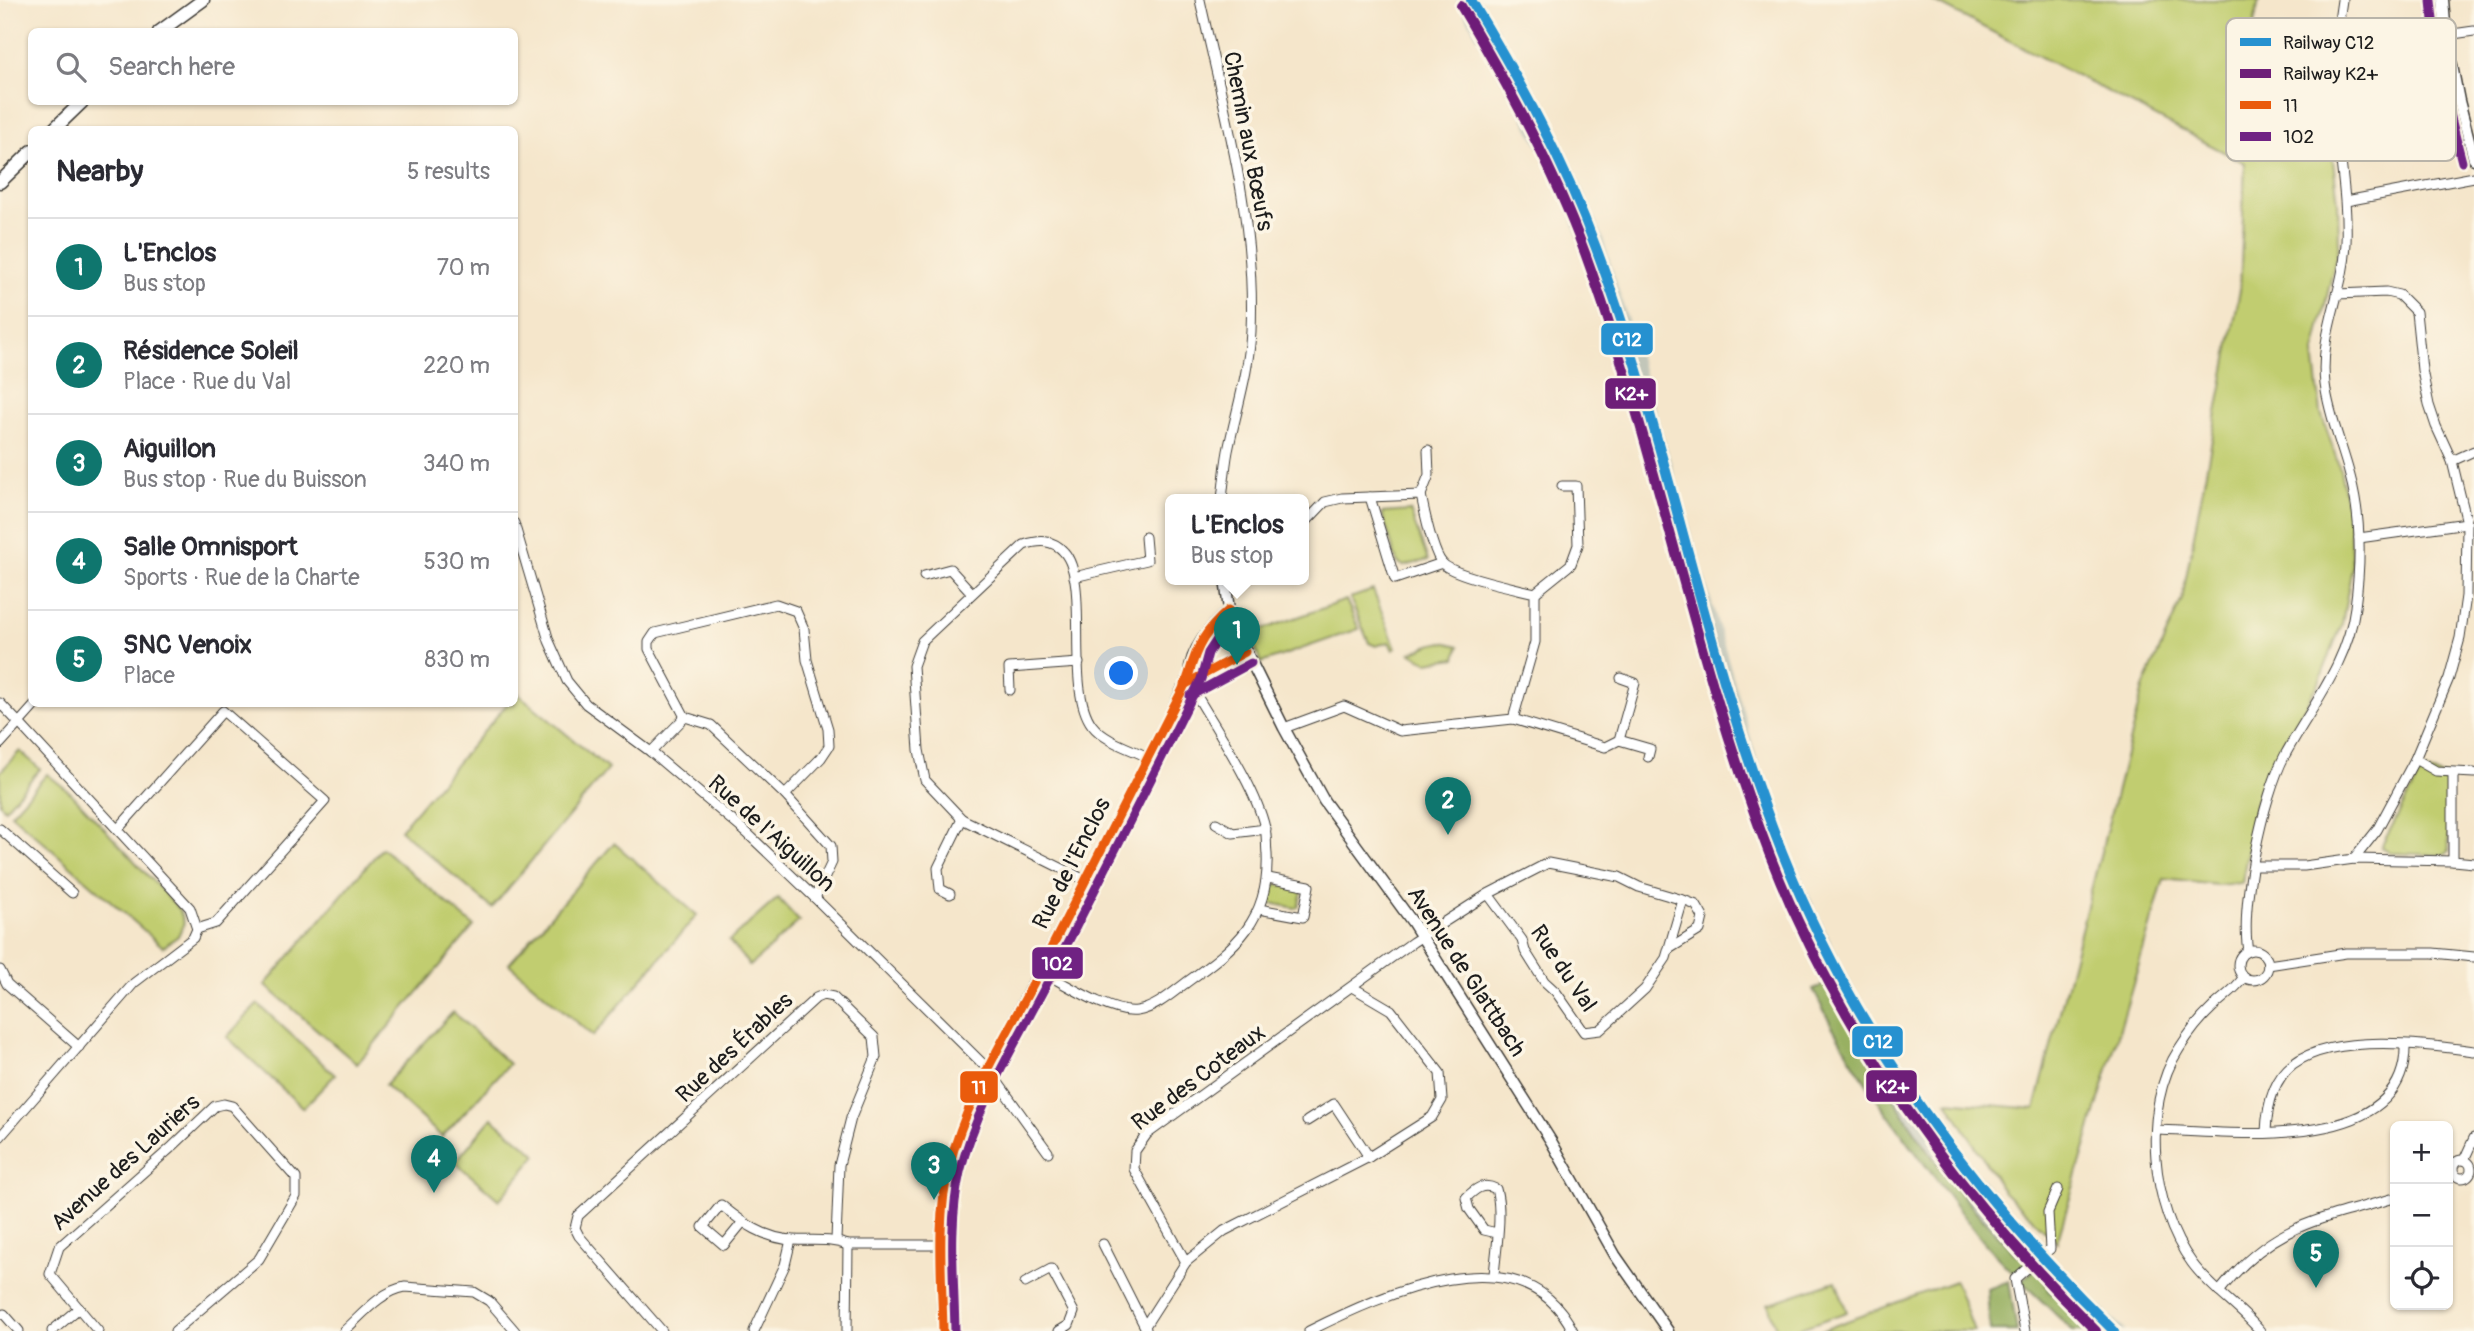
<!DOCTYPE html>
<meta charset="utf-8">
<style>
body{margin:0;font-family:Pangolin,sans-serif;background:#f2f2f3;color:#2b2b33}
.controls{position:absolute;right:21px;bottom:21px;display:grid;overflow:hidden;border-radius:10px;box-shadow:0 2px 5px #0004}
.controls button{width:63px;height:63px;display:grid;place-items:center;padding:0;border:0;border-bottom:2px solid #e1e1e2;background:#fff;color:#2b2b33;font:35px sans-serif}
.you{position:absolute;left:1122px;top:674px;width:24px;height:24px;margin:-18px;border:5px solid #fff;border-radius:50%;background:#1a73e8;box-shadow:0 0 0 10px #1a73e833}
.badge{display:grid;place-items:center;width:46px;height:46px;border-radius:50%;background:#0f766e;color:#fff;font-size:23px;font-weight:700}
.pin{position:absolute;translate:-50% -58px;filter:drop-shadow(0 2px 4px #0008)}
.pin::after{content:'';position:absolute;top:37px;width:24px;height:21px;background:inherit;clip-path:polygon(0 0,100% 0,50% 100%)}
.popup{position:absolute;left:1165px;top:494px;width:144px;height:91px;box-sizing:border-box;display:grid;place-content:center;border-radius:10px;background:#fff;filter:drop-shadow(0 2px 5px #0005);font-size:23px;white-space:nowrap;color:#7c7c81}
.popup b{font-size:26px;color:#2b2b33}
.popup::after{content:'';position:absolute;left:50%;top:100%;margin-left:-14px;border:14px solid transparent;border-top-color:#fff}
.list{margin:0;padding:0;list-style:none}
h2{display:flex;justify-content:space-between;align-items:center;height:91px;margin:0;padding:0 28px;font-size:30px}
h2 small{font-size:23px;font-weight:400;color:#7c7c81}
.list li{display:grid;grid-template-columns:46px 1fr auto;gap:21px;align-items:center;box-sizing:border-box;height:98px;padding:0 28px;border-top:2px solid #e1e1e2}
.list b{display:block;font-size:26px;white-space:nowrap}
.list p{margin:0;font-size:23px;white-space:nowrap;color:#7c7c81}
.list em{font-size:23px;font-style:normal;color:#7c7c81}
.icon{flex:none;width:38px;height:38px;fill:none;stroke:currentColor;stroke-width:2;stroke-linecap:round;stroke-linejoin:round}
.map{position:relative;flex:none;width:2474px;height:1331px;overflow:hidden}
.search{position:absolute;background:#fff;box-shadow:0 2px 5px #0004;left:28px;top:28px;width:490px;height:77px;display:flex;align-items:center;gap:18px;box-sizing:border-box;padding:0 24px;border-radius:10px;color:#7c7c81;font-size:26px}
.panel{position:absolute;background:#fff;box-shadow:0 2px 5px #0004;left:28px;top:126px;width:490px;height:581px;border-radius:10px}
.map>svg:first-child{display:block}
.industrial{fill:#c2c6b9}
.green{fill:#c1cd6f;stroke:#6e7446;stroke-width:2}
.forest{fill:#98b062;stroke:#5a663f;stroke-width:2}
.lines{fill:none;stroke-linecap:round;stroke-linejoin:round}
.minor-casing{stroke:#3d3a36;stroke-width:11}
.tertiary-casing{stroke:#3d3a36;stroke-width:13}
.secondary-casing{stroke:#3d3a36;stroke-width:15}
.minor{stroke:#fff;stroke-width:9}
.tertiary{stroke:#fff;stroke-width:10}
.secondary{stroke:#fff;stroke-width:12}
.bus-1-casing{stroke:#fcf5e5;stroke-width:14}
.bus-2-casing{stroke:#fcf5e5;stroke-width:14}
.bus-1{stroke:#ea5b0c;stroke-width:9}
.bus-2{stroke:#702283;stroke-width:9}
.rail-1-casing{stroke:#fcf5e5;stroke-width:16}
.rail-2-casing{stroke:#fcf5e5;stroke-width:16}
.rail-1{stroke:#2691d0;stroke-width:10}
.rail-2{stroke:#6e1e78;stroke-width:10}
.labels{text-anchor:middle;stroke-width:7;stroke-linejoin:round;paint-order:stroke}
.street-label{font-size:23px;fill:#1c1c1c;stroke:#fcf5e5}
.key{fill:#fcf5e5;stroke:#b9b4a9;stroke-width:2}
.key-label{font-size:19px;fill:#1c1c1c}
.line-badge{stroke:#fcf5e5;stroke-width:2.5}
.badge-label{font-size:19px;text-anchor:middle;font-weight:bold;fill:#fff}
</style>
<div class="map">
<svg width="2474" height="1331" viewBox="0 0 2474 1331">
<rect width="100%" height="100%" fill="#fcf5e5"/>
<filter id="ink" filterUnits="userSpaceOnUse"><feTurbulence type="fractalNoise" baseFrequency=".0143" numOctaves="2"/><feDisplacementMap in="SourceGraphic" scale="14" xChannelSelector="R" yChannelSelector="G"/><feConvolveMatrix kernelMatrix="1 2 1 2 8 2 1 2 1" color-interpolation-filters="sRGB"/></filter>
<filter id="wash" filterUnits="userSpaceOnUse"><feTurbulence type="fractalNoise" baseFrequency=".00686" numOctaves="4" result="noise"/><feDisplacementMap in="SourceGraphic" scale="28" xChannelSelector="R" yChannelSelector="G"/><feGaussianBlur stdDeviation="1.57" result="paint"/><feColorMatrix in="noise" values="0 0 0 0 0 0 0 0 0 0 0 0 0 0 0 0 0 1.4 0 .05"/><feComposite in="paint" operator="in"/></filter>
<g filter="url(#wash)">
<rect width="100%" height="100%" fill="#f5e6cb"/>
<polygon class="industrial" points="1456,0 1480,0 1525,74 1568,155 1602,235 1672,465 1769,800 1807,891 1850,982 1898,1062 1956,1147 2039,1249 2126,1331 2093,1331 2050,1291 2037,1267 2028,1258 2024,1259 2016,1254 1961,1193 1902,1112 1852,1029 1801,930 1767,850 1730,747 1639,425 1565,199 1522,116"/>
<g class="green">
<polygon points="1931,0 2259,0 2246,62 2308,101 2326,101 2338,203 2339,244 2314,353 2321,413 2340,469 2349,519 2352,567 2342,624 2318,685 2273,760 2256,802 2242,883 2217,885 2164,879 2057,1242 2004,1192 1947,1101 2035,1109 2143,688 2182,599 2240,290 2245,163"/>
<polygon points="1410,511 1428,560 1404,566 1397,562 1382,513"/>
<polygon points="1373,590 1396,648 1393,650 1389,642 1376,646 1369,643 1350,598"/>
<polygon points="1346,600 1359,629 1261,663 1250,634"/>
<polygon points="1443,642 1459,646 1456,658 1427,662 1411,653 1430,645"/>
<polygon points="516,692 608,769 492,908 400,830 507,704 514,704"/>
<polygon points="20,751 40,769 5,809 0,804 0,772"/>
<polygon points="2422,770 2447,777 2449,852 2444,855 2390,853 2381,847"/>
<polygon points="47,774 71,793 179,909 184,923 178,936 163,947 11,814"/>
<polygon points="614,843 697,915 593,1036 509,964"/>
<polygon points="382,848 474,926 357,1064 265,985"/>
<polygon points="1276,884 1301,889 1302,892 1298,907 1295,908 1271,903 1269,900 1272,886"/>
<polygon points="778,898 799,921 750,966 729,941"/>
<polygon points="258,1004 335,1075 303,1108 227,1037"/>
<polygon points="453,1012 509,1064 442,1137 385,1085"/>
<polygon points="492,1118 537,1155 499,1200 455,1162"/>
<polygon points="1836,1281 1847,1312 1792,1331 1777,1331 1768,1304"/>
<polygon points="1955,1281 1974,1331 1820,1331"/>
</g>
<g class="forest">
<path d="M 1829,983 C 1867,1056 1909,1130 1961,1194 C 1978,1215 1998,1234 2016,1254 L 2024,1259 L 2028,1258 L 2028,1264 L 2014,1274 C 1985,1247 1962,1215 1939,1183 C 1892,1122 1846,1059 1813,989 Z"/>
<polygon points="2037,1267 2050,1291 2093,1331 2073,1331 2021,1281"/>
<polygon points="2009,1281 2017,1331 1990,1331 1987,1289"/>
</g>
</g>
<g filter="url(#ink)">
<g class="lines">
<g class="minor-casing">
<g id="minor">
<path d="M 1200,0 C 1224,110 1256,217 1251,331 C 1249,372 1236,411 1228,451 C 1225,467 1224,483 1222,499"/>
<polyline points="2446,35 2474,31"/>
<polyline points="2346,201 2474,177"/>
<polyline points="2337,294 2386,292 2399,295 2416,312 2422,370 2429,405 2436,426 2452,461 2467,523 2466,596 2460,638 2449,678 2415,759 2377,830 2354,859"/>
<polyline points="2452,461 2474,451"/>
<polyline points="1421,495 1429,475 1428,450"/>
<polyline points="1370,497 1395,579 1442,563"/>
<polyline points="514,523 549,641 567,681 586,704 651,752 747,833 815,898 989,1070 1048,1152"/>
<polyline points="2359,538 2467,523"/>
<polyline points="924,576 950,569 972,593"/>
<polyline points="1074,577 1147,560 1145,537"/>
<polyline points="1535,593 1571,564 1578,545 1576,486 1562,486"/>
<polyline points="1010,690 1009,668 1079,663"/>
<polyline points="0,703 19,723 36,704"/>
<polyline points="685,717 649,649 649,642 655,633 776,604 796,611 804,629 807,660 828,729 829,746 821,758 785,795"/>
<polyline points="1513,719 1605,747 1619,740 1635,683 1621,678"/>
<path d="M 1284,728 L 1344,706 L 1400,731 L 1513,719 L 1535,642 L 1535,593 C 1516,588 1453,576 1442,563 C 1433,552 1424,510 1421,495 L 1342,498 L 1325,502 L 1304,524"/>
<polyline points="1619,740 1650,749 1648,757"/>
<polyline points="0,744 19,723 190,908 197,929 193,938 134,983 0,1137"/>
<polyline points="651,752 685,717 711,725 785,795 831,846 832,862 815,898"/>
<polyline points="2415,759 2436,771 2474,773"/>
<polyline points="1216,823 1233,833 1266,829"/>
<polyline points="0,829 72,893"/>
<polyline points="118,829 223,711 325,801 216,923 197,929"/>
<polyline points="2453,861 2474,863"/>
<polyline points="2254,866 2304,866 2354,859 2453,861 2453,773"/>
<path d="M 1085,880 L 962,819 L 925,780 L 919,750 L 913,666 L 922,641 L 1024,545 C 1039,540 1053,539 1064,552 C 1091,582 1064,688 1092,725 C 1104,741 1131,749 1148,757"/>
<polyline points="950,894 940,889 938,868 962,819"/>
<polyline points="1259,909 1303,917 1309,886 1268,878"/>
<polyline points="1669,949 1700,930 1703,917 1696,905 1683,900"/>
<circle cx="2253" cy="965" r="15"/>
<path d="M 2248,951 C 2240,905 2263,796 2285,755 C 2311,707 2348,663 2355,607 C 2361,563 2362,519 2350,476 C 2342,445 2329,416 2325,384 C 2319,333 2344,292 2346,243 C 2348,197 2338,152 2336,106 C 2335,70 2336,35 2342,0"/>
<polyline points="2268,965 2346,953 2433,953 2474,957"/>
<polyline points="0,970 7,984 79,1047"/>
<path d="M 1039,970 C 1062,982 1112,1015 1137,1011 C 1156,1008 1172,993 1187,982 C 1236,947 1270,920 1267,854 C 1266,846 1267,836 1265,828 C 1256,788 1218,732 1197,696 L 1184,685"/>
<path d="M 2243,978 C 2235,990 2223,997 2213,1007 C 2199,1020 2189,1033 2179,1049 C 2141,1107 2151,1208 2192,1263 C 2211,1289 2239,1306 2260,1331"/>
<polyline points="1307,1121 1334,1104 1369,1157"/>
<path d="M 2157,1130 C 2228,1132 2408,1156 2405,1045"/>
<path d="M 2266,1132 C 2267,1107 2272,1080 2293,1064 C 2334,1033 2426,1044 2474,1051"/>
<polyline points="2464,1160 2474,1138"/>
<circle cx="2462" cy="1169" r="9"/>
<path d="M 742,1223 L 724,1245 L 703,1227 L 721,1205 C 743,1223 765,1239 794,1240 C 812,1241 830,1238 848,1245 L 942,1245"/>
<polyline points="1103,1244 1146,1329"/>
<polyline points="2043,1254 2050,1249 2048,1212 2058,1189"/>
<polyline points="1186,1262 1134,1169 1135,1151 1147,1134 1413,942 1488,894 1548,863 1619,877 1639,887 1683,900 1666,958 1645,989 1600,1030 1584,1032 1556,992 1544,981 1525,951 1522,940 1488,894"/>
<path d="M 1494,1275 C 1496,1251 1503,1211 1496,1189 C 1483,1182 1475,1189 1466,1198 L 1469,1209 L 1484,1230 L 1497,1233"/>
<polyline points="1025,1283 1051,1269 1074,1312 1069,1325 1059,1331"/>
<path d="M 2219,1292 C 2272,1224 2318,1220 2395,1198"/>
<polyline points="4,1314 19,1331"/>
<polyline points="1145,1326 1186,1262 1224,1231 1369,1157 1432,1117 1442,1100 1440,1073 1391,1010 1352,987"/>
<polyline points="52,1331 79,1308"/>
<polyline points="98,1331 50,1274 59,1247 173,1146 215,1106 224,1104 232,1106 296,1178 296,1196 259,1259 175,1331"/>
<path d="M 344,1331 C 362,1315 381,1291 405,1287 L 474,1292 L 489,1301 L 515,1331"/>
<polyline points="662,1331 579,1236 575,1228 578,1216 816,998 823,995 833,997 874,1037 876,1057 851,1118 839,1165 836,1240"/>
<polyline points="754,1331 785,1265 791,1240"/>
<polyline points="847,1331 848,1245"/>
<path d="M 1309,1331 C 1381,1295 1523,1229 1573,1331"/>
<polyline points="2025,1331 2015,1279 2033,1263"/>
</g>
</g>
<g class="tertiary-casing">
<g id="tertiary">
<polyline points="2443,0 2446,35 2459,101 2474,159"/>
<polyline points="1225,579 1229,610 1236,631 1284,728 1324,801 1413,923 1551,1141 1615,1255 1668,1331"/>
<polyline points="1202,656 1213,640 1235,628"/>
<path d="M 943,1331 C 942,1277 936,1219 949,1167 C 965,1106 1004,1039 1033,983 C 1085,881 1139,779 1189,675 C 1190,650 1211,625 1229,610"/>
</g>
</g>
<g class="secondary-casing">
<g id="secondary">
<polyline points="159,32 203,0"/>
<polyline points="53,130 82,102"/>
<polyline points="0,182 32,151"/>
</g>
</g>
<use href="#minor" class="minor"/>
<use href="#tertiary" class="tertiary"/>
<use href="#secondary" class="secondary"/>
<g class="bus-1-casing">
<g id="bus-1">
<polyline points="1184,685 1245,652"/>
<path d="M 943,1331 C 942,1277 936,1220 949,1167 C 965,1102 1002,1043 1033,984 C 1079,894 1125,804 1170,714 C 1176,701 1185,688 1189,674 C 1197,645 1206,630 1229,610"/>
</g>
</g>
<g class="bus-2-casing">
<g id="bus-2">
<path d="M 2431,1 C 2436,56 2448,109 2462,162"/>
<polyline points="1190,696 1251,663"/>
<path d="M 955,1331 C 954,1278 948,1224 960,1172 C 976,1107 1013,1048 1044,989 C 1090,899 1136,810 1181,719 L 1201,679 L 1208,653 L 1218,638 L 1237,619"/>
</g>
</g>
<use href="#bus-1" class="bus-1"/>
<use href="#bus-2" class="bus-2"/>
<g class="rail-1-casing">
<path id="rail-1" d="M 1471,0 C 1519,79 1564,161 1596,248 C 1670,446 1704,656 1782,852 C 1857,1040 1971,1191 2114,1331"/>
</g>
<g class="rail-2-casing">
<path id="rail-2" d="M 1461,6 C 1508,85 1553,167 1585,253 C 1657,450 1694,658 1769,853 C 1840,1036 1958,1195 2096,1331"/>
</g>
<use href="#rail-1" class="rail-1"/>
<use href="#rail-2" class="rail-2"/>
</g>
</g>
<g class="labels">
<g class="street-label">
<text transform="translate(1249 141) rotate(79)" y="8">Chemin aux Bœufs</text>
<text transform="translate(772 833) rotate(42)" y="8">Rue de l'Aiguillon</text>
<text transform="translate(1071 863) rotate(-63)" y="8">Rue de l'Enclos</text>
<text transform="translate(1564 968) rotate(56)" y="8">Rue du Val</text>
<text transform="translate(1467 971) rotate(57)" y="8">Avenue de Glattbach</text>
<text transform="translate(734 1047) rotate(-43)" y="8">Rue des Érables</text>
<text transform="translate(1198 1077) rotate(-37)" y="8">Rue des Coteaux</text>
<text transform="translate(125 1162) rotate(-42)" y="8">Avenue des Lauriers</text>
</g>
</g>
<rect x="2226" y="18" width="230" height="143" rx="10" class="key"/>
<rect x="2240" y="38" width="31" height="8" fill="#2691d0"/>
<rect x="2240" y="69" width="31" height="9" fill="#6e1e78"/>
<rect x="2240" y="101" width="31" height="8" fill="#ea5b0c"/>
<rect x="2240" y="132" width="31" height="9" fill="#702283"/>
<g class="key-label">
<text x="2283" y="49">Railway C12</text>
<text x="2283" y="80">Railway K2+</text>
<text x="2283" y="112">11</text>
<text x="2283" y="143">102</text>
</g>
<g class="line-badge">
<rect x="1600" y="322" width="54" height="34" rx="7" fill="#2691d0"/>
<rect x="1604" y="377" width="53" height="33" rx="7" fill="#6e1e78"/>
<rect x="1031" y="946" width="53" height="34" rx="7" fill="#702283"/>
<rect x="1851" y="1025" width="53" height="33" rx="7" fill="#2691d0"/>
<rect x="1865" y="1069" width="53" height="34" rx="7" fill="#6e1e78"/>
<rect x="959" y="1070" width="40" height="34" rx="7" fill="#ea5b0c"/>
</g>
<g class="badge-label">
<text x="1627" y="346">C12</text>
<text x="1631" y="400">K2+</text>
<text x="1057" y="970">102</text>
<text x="1878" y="1048">C12</text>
<text x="1892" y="1093">K2+</text>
<text x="979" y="1094">11</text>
</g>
</svg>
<div class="controls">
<button>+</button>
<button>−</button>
<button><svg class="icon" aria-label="locate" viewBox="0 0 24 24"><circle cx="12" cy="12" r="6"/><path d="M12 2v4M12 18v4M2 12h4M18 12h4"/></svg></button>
</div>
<div class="you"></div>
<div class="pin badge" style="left:1237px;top:665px">1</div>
<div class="popup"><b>L'Enclos</b>Bus stop</div>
<div class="pin badge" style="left:1448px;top:835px">2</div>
<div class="pin badge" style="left:934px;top:1200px">3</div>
<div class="pin badge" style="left:434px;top:1193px">4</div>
<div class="pin badge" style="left:2316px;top:1288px">5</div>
<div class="search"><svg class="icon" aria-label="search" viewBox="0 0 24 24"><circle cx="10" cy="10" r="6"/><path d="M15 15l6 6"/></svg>Search here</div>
<section class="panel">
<h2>Nearby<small>5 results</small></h2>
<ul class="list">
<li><span class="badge">1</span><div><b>L'Enclos</b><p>Bus stop</p></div><em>70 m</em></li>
<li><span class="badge">2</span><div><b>Résidence Soleil</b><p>Place · Rue du Val</p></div><em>220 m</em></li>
<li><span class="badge">3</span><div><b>Aiguillon</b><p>Bus stop · Rue du Buisson</p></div><em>340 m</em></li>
<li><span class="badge">4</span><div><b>Salle Omnisport</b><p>Sports · Rue de la Charte</p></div><em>530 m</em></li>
<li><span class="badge">5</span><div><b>SNC Venoix</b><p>Place</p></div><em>830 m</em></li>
</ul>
</section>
</div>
